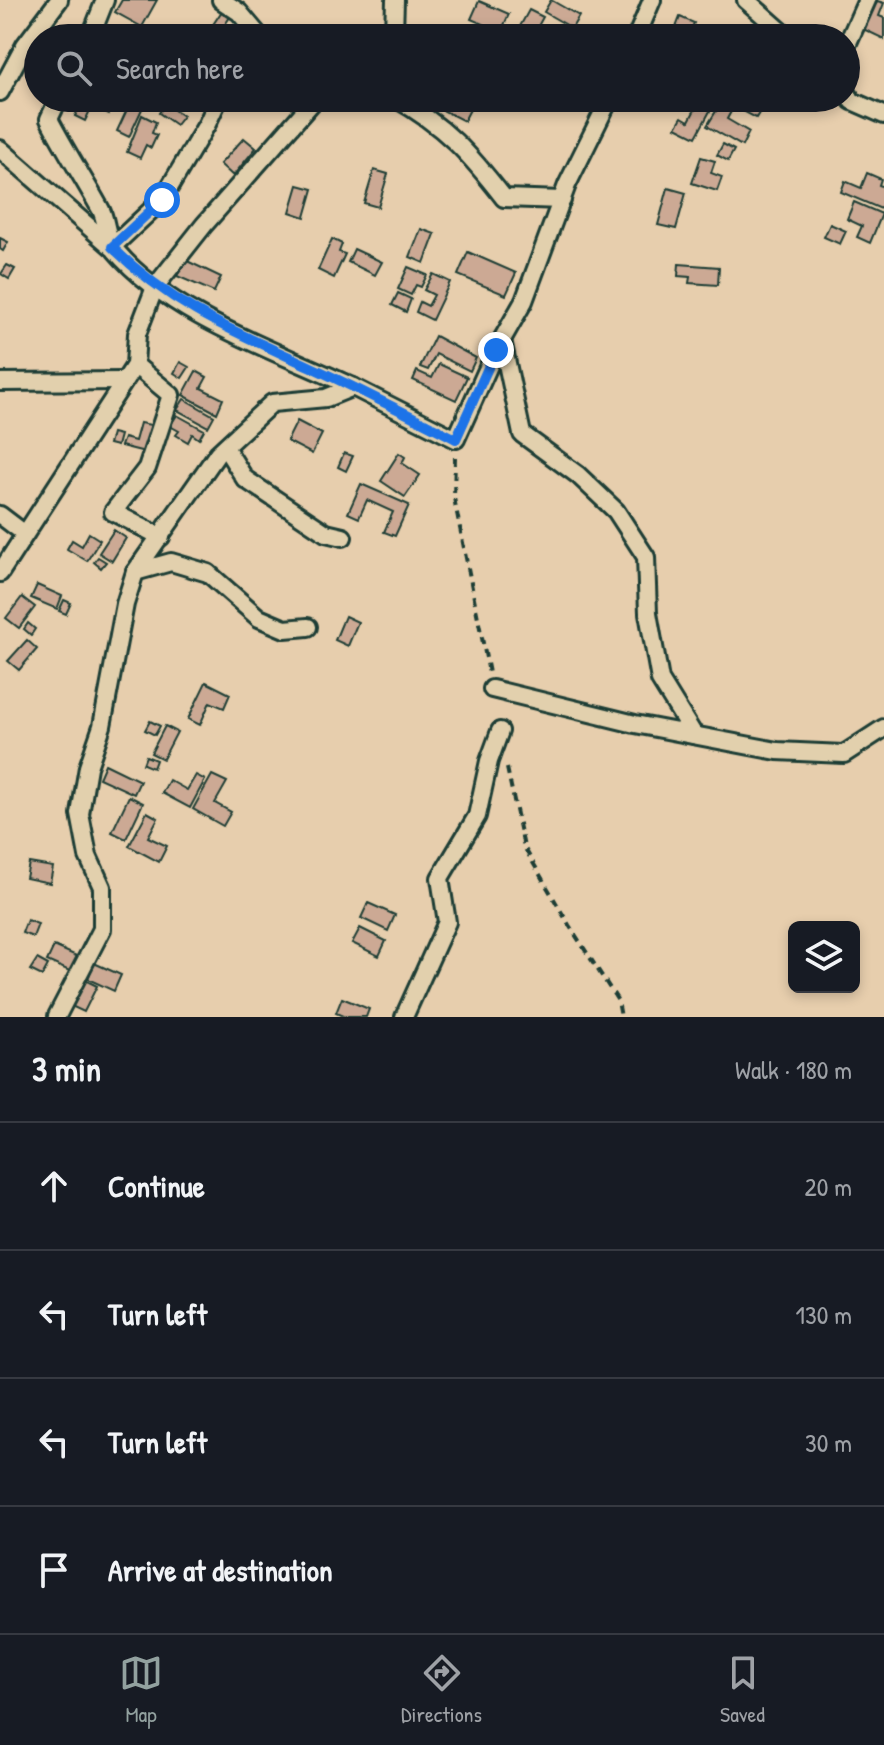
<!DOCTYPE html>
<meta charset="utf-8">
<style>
body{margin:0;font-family:"Patrick Hand",sans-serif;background:#242831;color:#f1f3f6}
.controls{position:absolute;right:24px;bottom:24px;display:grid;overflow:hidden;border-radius:12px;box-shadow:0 4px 12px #0003}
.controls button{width:72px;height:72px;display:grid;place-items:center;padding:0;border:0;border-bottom:2px solid #363941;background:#171b24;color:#f1f3f6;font:40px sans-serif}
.stop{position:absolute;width:24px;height:24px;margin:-18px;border:6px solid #1a73e8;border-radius:50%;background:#fff}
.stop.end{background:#1a73e8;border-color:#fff;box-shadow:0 2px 8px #0008}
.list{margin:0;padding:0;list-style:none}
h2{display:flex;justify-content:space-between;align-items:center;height:104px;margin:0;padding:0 32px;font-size:34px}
h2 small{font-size:26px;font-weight:400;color:#9ea1a6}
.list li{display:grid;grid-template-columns:52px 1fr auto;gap:24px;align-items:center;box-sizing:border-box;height:128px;padding:0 32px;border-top:2px solid #363941}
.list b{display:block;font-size:30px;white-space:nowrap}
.list em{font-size:26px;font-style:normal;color:#9ea1a6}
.icon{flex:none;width:44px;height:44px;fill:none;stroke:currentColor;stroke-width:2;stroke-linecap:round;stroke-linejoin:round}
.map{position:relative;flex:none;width:884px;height:1017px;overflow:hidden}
.search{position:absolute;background:#171b24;box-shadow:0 4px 12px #0003;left:24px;right:24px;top:24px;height:88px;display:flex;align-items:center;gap:20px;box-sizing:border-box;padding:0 28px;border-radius:44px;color:#9ea1a6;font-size:30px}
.sheet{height:616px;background:#171b24}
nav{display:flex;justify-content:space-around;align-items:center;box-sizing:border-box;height:112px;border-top:2px solid #363941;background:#171b24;font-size:22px;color:#9ea1a6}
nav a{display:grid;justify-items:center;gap:4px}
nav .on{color:#92a19f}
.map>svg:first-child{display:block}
.building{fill:#cca994;stroke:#1f3d34;stroke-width:2}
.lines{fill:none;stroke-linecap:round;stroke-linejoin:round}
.street-casing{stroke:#1f3d34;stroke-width:22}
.path{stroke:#1f3d34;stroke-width:4;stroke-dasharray:8 6;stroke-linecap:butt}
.street{stroke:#e2d0ad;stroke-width:16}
.route{stroke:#1a73e8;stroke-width:10}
</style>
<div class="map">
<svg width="884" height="1017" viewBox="0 0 884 1017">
<rect width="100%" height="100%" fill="#e7cead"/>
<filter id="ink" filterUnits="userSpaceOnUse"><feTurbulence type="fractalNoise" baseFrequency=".0125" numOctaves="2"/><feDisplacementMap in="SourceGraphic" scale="16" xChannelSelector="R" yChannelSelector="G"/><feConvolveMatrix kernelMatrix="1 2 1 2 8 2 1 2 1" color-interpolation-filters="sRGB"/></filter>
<g filter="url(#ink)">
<g class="building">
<polygon points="122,0 157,0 142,27 115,12"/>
<polygon points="551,0 579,16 572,28 544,12"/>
<polygon points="874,0 884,3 879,16 884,18 884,39 861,28"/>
<polygon points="479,1 509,14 501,32 471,19"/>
<polygon points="529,10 543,17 532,37 518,30"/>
<polygon points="222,11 230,17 216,38 204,38"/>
<polygon points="680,17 694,23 688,38 672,38"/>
<polygon points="481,30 496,37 496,38 478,38"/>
<polygon points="69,98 96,98 85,121 75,116 81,104"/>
<polygon points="101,98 116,98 109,114 96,109"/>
<polygon points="419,98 476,98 464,121"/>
<polygon points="701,98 717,98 696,137 676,127 682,117 689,121"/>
<polygon points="724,98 745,98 762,108 756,118 734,106 727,119 749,132 742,146 707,126"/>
<polygon points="130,103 142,109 129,137 117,131"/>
<polygon points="165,104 183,116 176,125 159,113"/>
<polygon points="142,115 156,122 152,133 157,135 151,148 146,145 140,158 127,152"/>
<polygon points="244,138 256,148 233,176 220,164"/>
<polygon points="723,144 734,150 728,161 717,155"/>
<polygon points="701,157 715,161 711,173 722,177 717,191 692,183"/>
<polygon points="374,170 388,174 378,207 364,203"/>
<polygon points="867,173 881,179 879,185 884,187 884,201 881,209 841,192 845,181 861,188"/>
<polygon points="298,185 313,189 305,217 290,212"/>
<polygon points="668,188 686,193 676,229 658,225"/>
<polygon points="854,202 882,214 870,243 857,237 862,226 847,219"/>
<polygon points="830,224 846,231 840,244 824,237"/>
<polygon points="421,229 435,234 424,263 410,257"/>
<polygon points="0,238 8,242 3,251 0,249"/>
<polygon points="332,239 342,244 339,252 345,254 334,278 318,270"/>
<polygon points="354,249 382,262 375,275 348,262"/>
<polygon points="468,252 516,273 506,295 458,275"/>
<polygon points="185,260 221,277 214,292 177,276"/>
<polygon points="679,264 719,267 718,285 689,283 690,277 678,276"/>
<polygon points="7,265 15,269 9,279 1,274"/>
<polygon points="408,267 427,275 421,287 416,285 411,295 398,289"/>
<polygon points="433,274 450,282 432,320 416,312 420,302 428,306 434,295 424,290"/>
<polygon points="398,293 411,299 406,312 392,305"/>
<polygon points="435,336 476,358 470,371 436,354 428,370 420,367"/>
<polygon points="180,362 189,367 182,378 174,373"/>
<polygon points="439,364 467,377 456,400 413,380 417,371 432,378"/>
<polygon points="196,371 207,377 201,388 223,399 217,413 183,395"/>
<polygon points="184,399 214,416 208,427 177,410"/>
<polygon points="177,415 204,430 199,439 192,434 188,442 176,435 179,431 170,426"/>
<polygon points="297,421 322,434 312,454 287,441"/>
<polygon points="140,423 151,425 145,452 121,446 124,438 135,441"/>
<polygon points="112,433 120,435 117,446 109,444"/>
<polygon points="344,453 353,456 346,471 338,467"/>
<polygon points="399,453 405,457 402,463 420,475 405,497 381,481"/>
<polygon points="361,484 409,505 395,536 384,532 393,512 367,500 359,518 348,513"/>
<polygon points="114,530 126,538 112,561 99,553"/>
<polygon points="89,533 100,540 87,561 67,549 72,540 82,546"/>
<polygon points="98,557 106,562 101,568 94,562"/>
<polygon points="37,585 62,596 57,609 31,598"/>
<polygon points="22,597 35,607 19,628 6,618"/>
<polygon points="64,600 71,603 66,614 59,611"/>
<polygon points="345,616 358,622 348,646 335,640"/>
<polygon points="28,623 35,629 31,635 24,629"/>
<polygon points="27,640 37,649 19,670 8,661"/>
<polygon points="206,682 230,694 224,708 210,702 200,725 188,719"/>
<polygon points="150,721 160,726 155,735 145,730"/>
<polygon points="165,726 177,732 163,759 151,753"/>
<polygon points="146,756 156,760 153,768 143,764"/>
<polygon points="105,764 140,781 134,794 99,778"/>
<polygon points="196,775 205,780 190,808 162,793 169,780 187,790"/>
<polygon points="212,775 227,782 215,803 231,812 223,826 193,809"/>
<polygon points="129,796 143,803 126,839 112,832"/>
<polygon points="147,812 158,818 148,837 167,846 159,862 129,846"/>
<polygon points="29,863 53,867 50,883 26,878"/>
<polygon points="368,903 395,915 388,931 361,918"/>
<polygon points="27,920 38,924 33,937 22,933"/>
<polygon points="360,928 386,941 379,956 352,943"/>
<polygon points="54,946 81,958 74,973 47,961"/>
<polygon points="37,959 48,965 42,976 30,970"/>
<polygon points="94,963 121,975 114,991 88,979"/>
<polygon points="81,978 97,986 84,1012 69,1005"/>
<polygon points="342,998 369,1009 366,1017 345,1017 336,1013"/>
</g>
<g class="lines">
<g class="street-casing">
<g id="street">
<polyline points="221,0 239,12 261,38"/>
<polyline points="746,0 789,38"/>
<polyline points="90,38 105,0"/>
<polyline points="386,38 394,32 395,0"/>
<polyline points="636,38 652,0"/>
<polyline points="846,47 867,0"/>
<polyline points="846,91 852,101 884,115"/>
<polyline points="0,92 25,45 59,0"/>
<path d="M 59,98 L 49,119 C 65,150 84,179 101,210 C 107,222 106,240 115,250 C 172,317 275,350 353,387"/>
<path d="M 395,98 C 445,126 469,153 504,198 L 562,200"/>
<polyline points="0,149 112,247 162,200 207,124 219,98"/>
<polyline points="502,340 522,434 578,475 616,511 646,557 648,613 660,680 694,735"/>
<polyline points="135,365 171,395 147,468 113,512 161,537"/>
<polyline points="0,382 124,381"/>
<polyline points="225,447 245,479 326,533 343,537"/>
<polyline points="0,515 25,534"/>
<polyline points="135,572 171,562 208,573 259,618 285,629 308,627"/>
<polyline points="0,573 135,365 137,334 155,287 204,225 316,98"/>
<polyline points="492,689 635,724 777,751 844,754 884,728"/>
<polyline points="57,1016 102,929 102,887 88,856 80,814 88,767 102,726 125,604 135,572 218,453 272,403 326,398 353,387 456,439 496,350 524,301 567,185 610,98"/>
<polyline points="404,1017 447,922 440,878 477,816 489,761 500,731"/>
</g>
</g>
<g class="path">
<polyline points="455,457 454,498 489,673"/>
<polyline points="507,768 524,847 569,925 618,1001 621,1017"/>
</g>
<use href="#street" class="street"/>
</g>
</g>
<g class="lines" filter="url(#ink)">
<path class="route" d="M 162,200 L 112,247 C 173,307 233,331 309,366 C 359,389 407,414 456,439 L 496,350"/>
</g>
</svg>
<div class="controls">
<button><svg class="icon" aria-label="layers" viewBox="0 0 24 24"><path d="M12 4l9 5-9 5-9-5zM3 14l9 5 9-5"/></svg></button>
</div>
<div class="stop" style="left:162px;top:200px"></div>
<div class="stop end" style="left:496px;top:350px"></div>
<div class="search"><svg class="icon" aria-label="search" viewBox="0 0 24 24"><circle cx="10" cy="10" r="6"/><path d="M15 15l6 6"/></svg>Search here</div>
</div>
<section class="sheet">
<h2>3 min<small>Walk · 180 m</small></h2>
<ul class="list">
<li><svg class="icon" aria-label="ahead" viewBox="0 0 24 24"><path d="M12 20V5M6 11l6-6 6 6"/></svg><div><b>Continue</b></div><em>20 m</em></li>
<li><svg class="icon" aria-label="left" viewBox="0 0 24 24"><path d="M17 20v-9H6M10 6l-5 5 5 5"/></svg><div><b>Turn left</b></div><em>130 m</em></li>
<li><svg class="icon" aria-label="left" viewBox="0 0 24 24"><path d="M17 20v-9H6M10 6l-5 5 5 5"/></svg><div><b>Turn left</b></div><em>30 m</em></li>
<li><svg class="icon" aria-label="arrive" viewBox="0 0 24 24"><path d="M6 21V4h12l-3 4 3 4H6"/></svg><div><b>Arrive at destination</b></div></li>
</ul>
</section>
<nav>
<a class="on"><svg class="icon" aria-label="map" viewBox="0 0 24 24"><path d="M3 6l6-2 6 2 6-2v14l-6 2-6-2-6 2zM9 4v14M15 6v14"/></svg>Map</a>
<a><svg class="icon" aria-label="directions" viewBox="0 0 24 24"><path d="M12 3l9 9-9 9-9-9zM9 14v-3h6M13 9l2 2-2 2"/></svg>Directions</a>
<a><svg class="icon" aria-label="saved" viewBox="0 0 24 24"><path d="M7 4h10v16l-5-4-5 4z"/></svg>Saved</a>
</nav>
